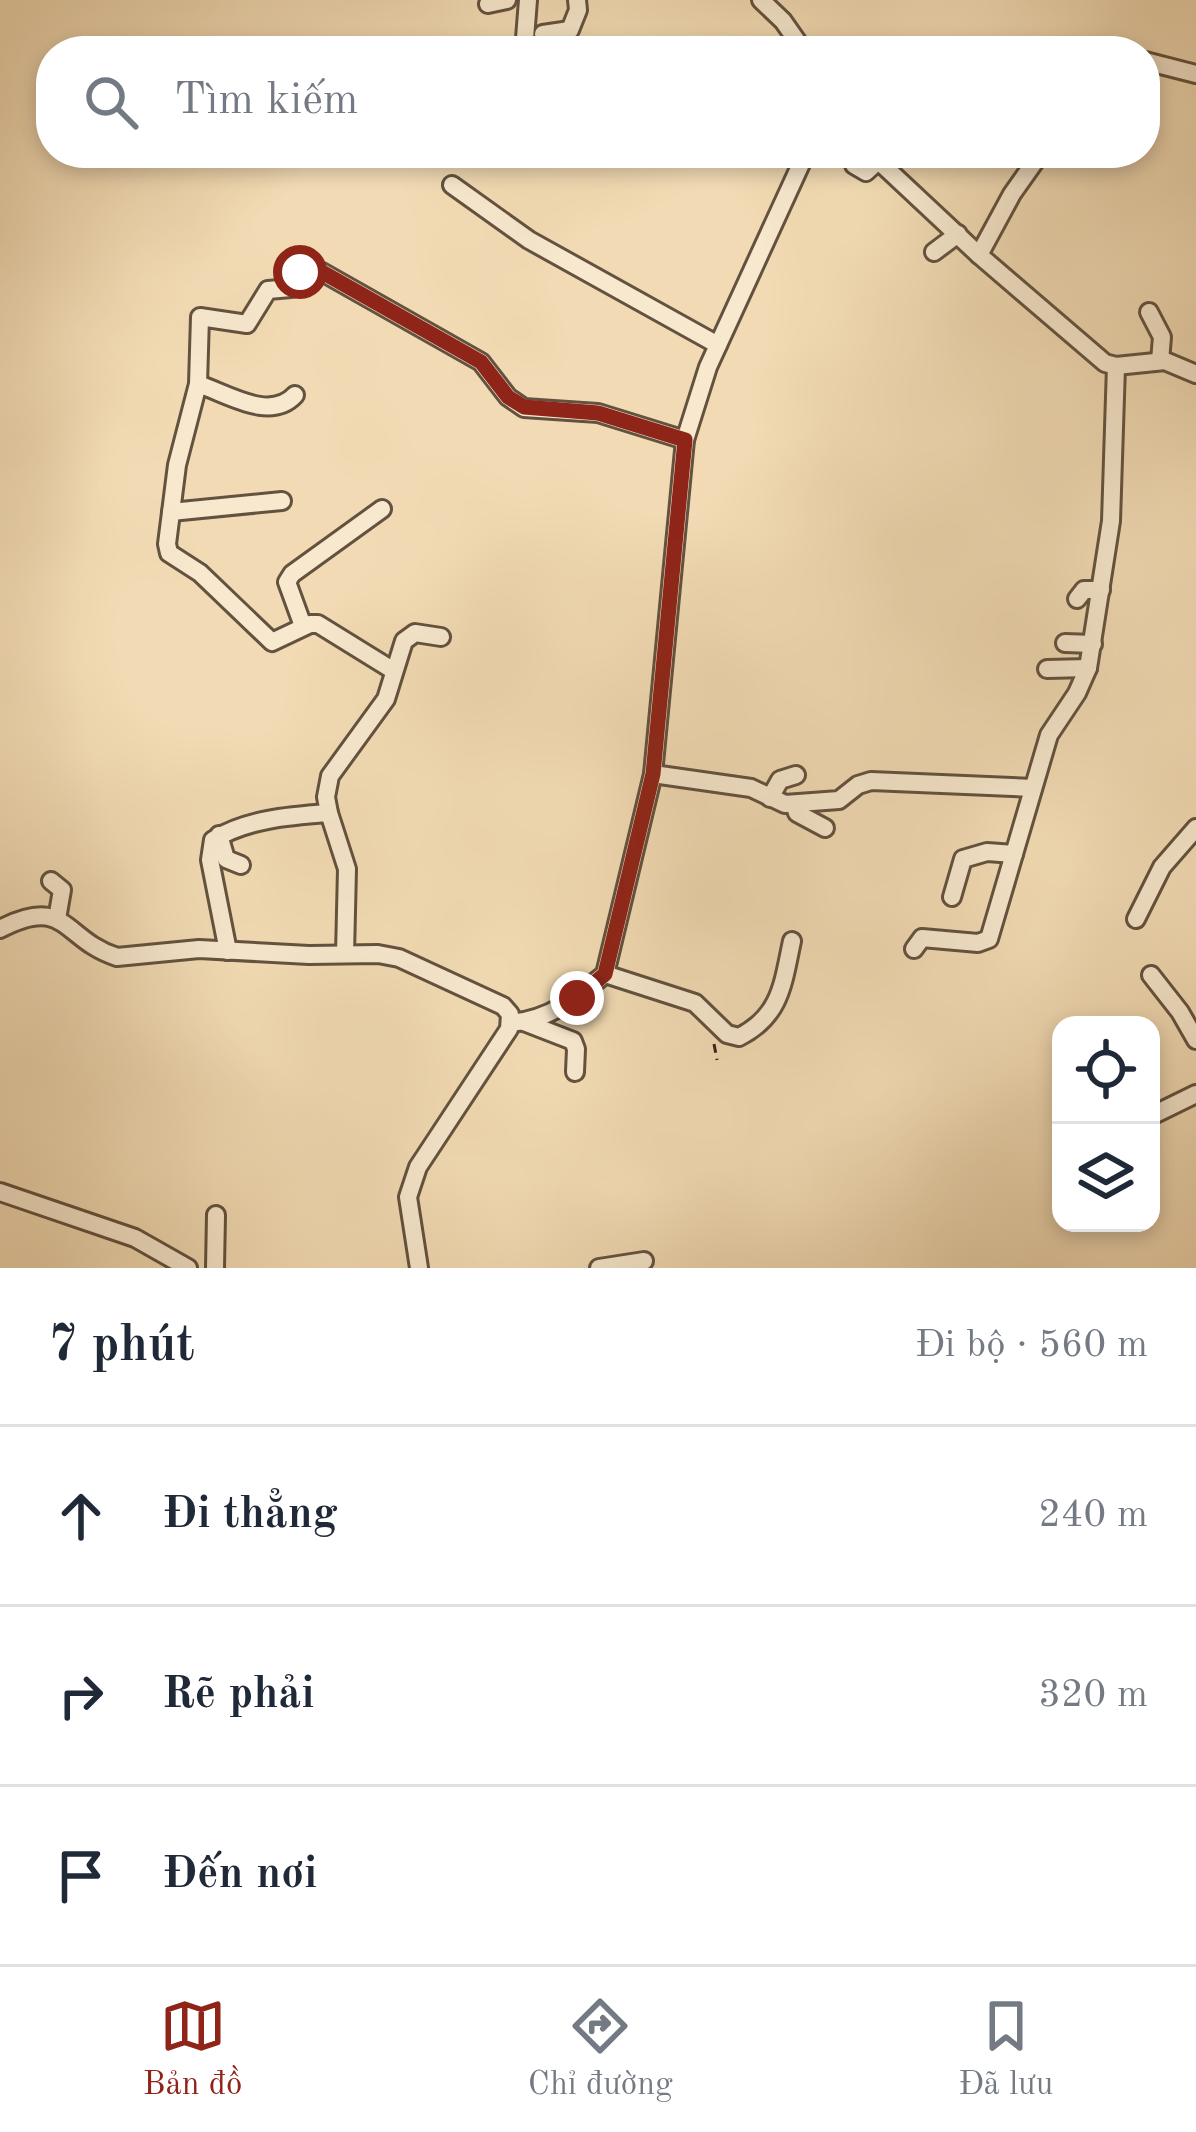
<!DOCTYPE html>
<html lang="vi">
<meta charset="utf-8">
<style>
body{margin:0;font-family:"Old Standard TT",serif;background:#f6f6f7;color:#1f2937}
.controls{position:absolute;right:36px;bottom:36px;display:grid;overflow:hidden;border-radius:24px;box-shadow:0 6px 18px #0003}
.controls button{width:108px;height:108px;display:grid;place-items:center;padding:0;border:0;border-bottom:3px solid #e0e1e3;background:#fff;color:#1f2937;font:60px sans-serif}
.stop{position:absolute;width:36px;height:36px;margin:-27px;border:9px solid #8f2418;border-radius:50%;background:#fff}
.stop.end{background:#8f2418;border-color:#fff;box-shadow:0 3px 12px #0008}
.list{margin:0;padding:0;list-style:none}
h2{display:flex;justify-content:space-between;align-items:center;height:156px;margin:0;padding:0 48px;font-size:51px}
h2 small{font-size:39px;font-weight:400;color:#747a83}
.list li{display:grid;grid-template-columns:78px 1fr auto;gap:36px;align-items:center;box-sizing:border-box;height:180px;padding:0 48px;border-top:3px solid #e0e1e3}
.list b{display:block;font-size:45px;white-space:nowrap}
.list em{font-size:39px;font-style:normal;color:#747a83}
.icon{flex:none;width:66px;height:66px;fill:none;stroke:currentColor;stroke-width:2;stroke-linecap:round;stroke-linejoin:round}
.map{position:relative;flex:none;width:1196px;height:1268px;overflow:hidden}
.search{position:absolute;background:#fff;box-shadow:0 6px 18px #0003;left:36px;right:36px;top:36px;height:132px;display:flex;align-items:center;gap:30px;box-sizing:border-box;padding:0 42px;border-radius:48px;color:#747a83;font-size:45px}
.sheet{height:696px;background:#fff}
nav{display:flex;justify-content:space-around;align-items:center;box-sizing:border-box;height:168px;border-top:3px solid #e0e1e3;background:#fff;font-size:33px;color:#747a83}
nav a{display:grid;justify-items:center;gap:6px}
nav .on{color:#8f2418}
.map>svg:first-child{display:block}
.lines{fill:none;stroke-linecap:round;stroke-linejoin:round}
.minor-casing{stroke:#63523f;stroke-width:22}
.path{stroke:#332518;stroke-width:3;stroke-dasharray:9 6;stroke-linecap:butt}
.minor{stroke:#f7e8ce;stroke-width:16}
.route{stroke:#8f2418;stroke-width:15}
</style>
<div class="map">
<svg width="1196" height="1268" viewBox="0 0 1196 1268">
<rect width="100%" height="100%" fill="#f2dbb4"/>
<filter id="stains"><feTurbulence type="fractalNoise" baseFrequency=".00167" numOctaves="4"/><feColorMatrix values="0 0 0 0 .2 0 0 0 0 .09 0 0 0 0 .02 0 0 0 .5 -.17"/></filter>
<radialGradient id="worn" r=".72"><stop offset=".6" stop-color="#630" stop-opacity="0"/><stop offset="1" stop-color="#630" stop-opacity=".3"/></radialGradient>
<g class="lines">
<g class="minor-casing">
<g id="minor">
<polyline points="761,0 783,21 804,51"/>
<polyline points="488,4 507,0"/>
<polyline points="543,34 570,30 578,10 577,0"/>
<polyline points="524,51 528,0"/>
<polyline points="1145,61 1196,74"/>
<polyline points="870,153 979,255 1105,363 1116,366 1165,361 1196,374"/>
<polyline points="854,165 866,172 878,161"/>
<polyline points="452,185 529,240 718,345"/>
<polyline points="934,252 958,234"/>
<polyline points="979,255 1012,194 1041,153"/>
<polyline points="1149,312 1162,337 1160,361"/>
<path d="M 198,384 C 228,394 270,422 295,395"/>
<polyline points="171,512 282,501"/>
<polyline points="1077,599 1084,590 1101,590"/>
<polyline points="303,626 287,582 292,574 382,509"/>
<polyline points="1065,643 1093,644"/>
<polyline points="1047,669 1088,668"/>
<polyline points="394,671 318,624 310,624 272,642 200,573 169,553 167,544 177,465 198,384 200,317 247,324 268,290 291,288 300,272 322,272 481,362 508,397 524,408 598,413 685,440 708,367 806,153"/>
<polyline points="653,774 751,788 785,804 839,800 858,785 871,781 1033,788"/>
<polyline points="770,798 780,780 796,775"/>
<polyline points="794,804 797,813 825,828"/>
<polyline points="219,835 226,859 241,865"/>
<polyline points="51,881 62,890 57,919"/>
<polyline points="952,897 963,859 987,852 1014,854"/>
<polyline points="1136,919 1162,867 1196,828"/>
<path d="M 0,929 C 67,894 63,940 117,957 L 199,949 L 309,955 L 378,954 L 399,958 L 503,1006 L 510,1014 L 509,1029 L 418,1167 L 408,1197 L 419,1268"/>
<polyline points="914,949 922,938 978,943 989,939 1049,735 1077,693 1088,668 1111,521 1116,366"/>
<path d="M 228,951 L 210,860 L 213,840 C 247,819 289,816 329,813"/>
<polyline points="345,954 347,869 329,813 326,797 330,776 386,699 404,641 415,633 441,637"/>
<polyline points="605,974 653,774 685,440"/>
<polyline points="1151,975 1180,1012 1196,1040"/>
<polyline points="524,1022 573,1041 576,1049 575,1072"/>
<path d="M 511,1023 C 551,1019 575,999 605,974 L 695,1003 L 727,1034 L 739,1037 C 781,1016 783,983 792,941"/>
<polyline points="1151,1116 1196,1094"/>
<polyline points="0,1192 135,1238 188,1268"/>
<polyline points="215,1268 216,1215"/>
<polyline points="599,1268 644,1261"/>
</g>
</g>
<polyline class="path" points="714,1044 717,1060"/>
<use href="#minor" class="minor"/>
</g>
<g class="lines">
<polyline class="route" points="300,272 322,272 481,362 508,397 524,407 598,413 685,440 653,774 605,974 577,998"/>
</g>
<rect width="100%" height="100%" filter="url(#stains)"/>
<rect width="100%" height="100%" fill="url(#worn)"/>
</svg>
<div class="controls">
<button><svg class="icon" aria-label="locate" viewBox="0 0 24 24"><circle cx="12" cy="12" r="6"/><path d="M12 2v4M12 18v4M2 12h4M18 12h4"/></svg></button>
<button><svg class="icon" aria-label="layers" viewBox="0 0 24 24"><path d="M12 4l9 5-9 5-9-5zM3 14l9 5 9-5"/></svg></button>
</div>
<div class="stop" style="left:300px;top:272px"></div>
<div class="stop end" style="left:577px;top:998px"></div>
<div class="search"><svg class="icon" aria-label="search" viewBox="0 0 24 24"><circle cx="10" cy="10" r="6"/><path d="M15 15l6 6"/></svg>Tìm kiếm</div>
</div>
<section class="sheet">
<h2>7 phút<small>Đi bộ · 560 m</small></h2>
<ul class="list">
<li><svg class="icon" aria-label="ahead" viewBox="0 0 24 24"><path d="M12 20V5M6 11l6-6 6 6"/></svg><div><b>Đi thẳng</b></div><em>240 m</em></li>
<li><svg class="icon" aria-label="right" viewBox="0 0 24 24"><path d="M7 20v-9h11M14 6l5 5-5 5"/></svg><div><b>Rẽ phải</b></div><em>320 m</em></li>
<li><svg class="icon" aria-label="arrive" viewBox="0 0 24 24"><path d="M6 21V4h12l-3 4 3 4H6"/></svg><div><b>Đến nơi</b></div></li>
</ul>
</section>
<nav>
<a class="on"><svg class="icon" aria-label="map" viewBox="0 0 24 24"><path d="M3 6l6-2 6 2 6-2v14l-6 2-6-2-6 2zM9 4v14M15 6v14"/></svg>Bản đồ</a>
<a><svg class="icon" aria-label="directions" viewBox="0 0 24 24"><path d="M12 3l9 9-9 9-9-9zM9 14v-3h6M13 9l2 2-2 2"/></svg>Chỉ đường</a>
<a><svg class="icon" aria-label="saved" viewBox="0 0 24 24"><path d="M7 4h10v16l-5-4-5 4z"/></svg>Đã lưu</a>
</nav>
